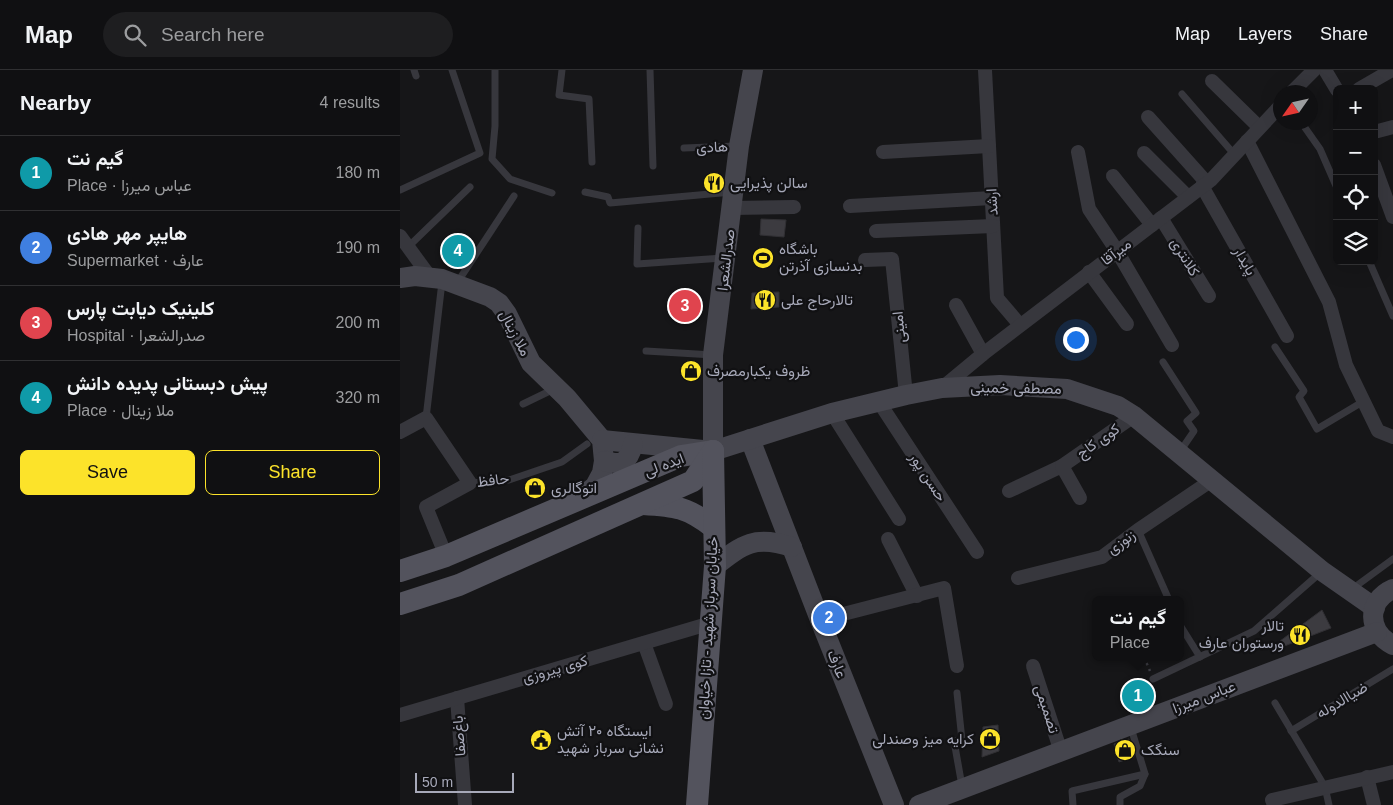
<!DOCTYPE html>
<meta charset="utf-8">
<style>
body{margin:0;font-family:Arial,Vazirmatn,sans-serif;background:#1e1e20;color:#f1f3f6}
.controls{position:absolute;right:15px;top:15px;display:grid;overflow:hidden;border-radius:8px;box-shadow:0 5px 20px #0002}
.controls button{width:45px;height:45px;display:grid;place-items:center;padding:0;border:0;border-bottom:1px solid #303032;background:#101012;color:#f1f3f6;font:25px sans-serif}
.compass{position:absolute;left:873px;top:15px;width:45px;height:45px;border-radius:50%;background:#101012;box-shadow:0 5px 20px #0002;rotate:236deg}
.scale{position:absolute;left:15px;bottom:12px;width:99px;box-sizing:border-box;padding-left:5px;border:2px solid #a7a9b9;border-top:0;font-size:14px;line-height:18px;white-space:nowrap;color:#a7a9b9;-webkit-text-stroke:4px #111113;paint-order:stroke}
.you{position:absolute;left:675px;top:269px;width:18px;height:18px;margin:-12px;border:4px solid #fff;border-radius:50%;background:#1a73e8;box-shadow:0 0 0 8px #1a73e833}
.badge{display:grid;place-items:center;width:32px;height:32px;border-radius:50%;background:#fce32a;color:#fff;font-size:16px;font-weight:700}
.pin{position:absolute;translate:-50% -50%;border:2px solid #fff;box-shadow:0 1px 5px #0006}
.popup{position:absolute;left:692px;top:526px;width:92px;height:65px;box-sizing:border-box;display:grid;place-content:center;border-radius:8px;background:#101012;filter:drop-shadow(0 1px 4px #0005);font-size:16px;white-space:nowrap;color:#9c9d9f}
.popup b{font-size:19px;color:#f1f3f6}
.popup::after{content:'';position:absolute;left:50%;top:100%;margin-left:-10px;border:10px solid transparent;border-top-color:#101012}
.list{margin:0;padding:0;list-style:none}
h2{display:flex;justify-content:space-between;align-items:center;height:65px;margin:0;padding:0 20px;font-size:21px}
h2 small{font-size:16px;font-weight:400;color:#9c9d9f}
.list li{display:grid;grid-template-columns:32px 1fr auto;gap:15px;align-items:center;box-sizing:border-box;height:75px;padding:0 20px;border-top:1px solid #303032}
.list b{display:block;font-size:19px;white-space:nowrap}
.list p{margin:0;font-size:16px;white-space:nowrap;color:#9c9d9f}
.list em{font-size:16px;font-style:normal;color:#9c9d9f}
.actions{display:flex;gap:10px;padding:15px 20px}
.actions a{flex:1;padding:11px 0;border:1px solid #fce32a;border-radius:8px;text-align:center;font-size:18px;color:#fce32a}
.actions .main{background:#fce32a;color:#111}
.icon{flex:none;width:28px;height:28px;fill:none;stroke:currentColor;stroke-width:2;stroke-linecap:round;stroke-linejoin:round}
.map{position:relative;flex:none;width:993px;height:735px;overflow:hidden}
header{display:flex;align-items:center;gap:30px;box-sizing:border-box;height:70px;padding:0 25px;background:#101012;border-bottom:1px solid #303032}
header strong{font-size:24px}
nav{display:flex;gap:28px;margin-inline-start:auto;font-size:18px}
.search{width:350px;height:45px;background:#1e1e20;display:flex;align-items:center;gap:12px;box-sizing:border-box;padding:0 18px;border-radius:28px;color:#9c9d9f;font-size:19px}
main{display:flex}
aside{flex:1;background:#101012}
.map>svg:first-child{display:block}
.building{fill:#3c3b40;stroke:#313034}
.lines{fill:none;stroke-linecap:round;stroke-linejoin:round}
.path{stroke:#3d3d44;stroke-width:2.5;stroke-dasharray:2.5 4;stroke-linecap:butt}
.lane{stroke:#37373d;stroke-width:7}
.street{stroke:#37373d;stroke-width:14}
.secondary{stroke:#45454d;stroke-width:20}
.primary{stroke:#53535d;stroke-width:22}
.labels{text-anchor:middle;stroke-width:4.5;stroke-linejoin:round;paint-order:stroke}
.street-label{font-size:15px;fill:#a7a9b9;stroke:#111113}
.poi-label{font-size:15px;fill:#a7a9b9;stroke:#111113;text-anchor:start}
</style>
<header>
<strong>Map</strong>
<div class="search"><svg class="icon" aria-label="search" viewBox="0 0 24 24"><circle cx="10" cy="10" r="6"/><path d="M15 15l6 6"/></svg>Search here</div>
<nav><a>Map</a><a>Layers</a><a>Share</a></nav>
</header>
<main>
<aside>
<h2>Nearby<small>4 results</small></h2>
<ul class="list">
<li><span class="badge" style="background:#0f9aa8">1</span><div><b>گیم نت</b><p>Place · عباس میرزا</p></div><em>180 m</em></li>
<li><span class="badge" style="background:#3f7fe0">2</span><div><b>هایپر مهر هادی</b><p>Supermarket · عارف</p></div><em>190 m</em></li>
<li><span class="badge" style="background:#e0444e">3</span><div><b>کلینیک دیابت پارس</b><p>Hospital · صدرالشعرا</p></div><em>200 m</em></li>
<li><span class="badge" style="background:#0f9aa8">4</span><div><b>پیش دبستانی پدیده دانش</b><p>Place · ملا زینال</p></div><em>320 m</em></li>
</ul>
<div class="actions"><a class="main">Save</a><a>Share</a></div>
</aside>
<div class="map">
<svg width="993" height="735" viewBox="0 0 993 735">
<rect width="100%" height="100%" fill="#161618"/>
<g class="building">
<polygon points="361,149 386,150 384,167 360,165"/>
<polygon points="55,163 74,178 61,198 40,183"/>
<polygon points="379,222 379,237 351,239 352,223"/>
<polygon points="922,540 931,558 874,580 872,577"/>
<polygon points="598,655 599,681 582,687 583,657"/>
<polygon points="729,669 734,687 719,692 714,674"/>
</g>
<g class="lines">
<polyline class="path" points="744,587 750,601"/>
<g class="lane">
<polyline points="14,0 16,6"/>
<polyline points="95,0 95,56 92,89 110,109 152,123"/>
<polyline points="162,0 159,25 189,29 192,92"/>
<polyline points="250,0 253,96"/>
<polyline points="782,24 834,84"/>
<polyline points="901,52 920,79 937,118"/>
<polyline points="284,78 336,76"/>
<polyline points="0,120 80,83 52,0"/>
<polyline points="185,122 208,127 210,133 332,122"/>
<polyline points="238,158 237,194 323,188"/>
<polyline points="8,177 70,117"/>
<polyline points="969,191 993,246"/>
<polyline points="57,213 114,126"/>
<polyline points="875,277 904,321 899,327 917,359 964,331"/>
<polyline points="246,281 313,285"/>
<polyline points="763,292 796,343 787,351 794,361 779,383"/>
<polyline points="123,334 154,319"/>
<polyline points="26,348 42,212"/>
<polyline points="70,413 109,410 162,392 187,374"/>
<polyline points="738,460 769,530"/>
<polyline points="952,519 993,489"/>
<polyline points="780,555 800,587"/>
<polyline points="753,609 854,561 920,503"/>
<polyline points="557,623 562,670 554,671 562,716"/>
<polyline points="875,633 925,717 929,735"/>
<polyline points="891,661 993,599"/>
<polyline points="673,735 672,721 745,704"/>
<polyline points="720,735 720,727 740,716 745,704 731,658"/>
</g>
<g class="street">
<polyline points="585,0 597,228 620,255"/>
<polyline points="925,0 937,20"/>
<polyline points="812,11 859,57"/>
<polyline points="959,19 992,0"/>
<polyline points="892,22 914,0"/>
<polyline points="748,47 807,113"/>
<polyline points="978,61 993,57"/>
<polyline points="847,71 929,232 946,295 978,361 993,367"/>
<polyline points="483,82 589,76"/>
<polyline points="678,82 689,139 717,181 772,275"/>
<polyline points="744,83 788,127"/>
<polyline points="974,95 993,147"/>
<polyline points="713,106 752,155"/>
<polyline points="802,116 887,266"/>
<polyline points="450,136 592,128"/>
<polyline points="332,138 394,137"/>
<polyline points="761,148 809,226"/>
<polyline points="476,161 593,156"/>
<polyline points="0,166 30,207"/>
<polyline points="465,190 492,189 506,325"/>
<polyline points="689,202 727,254"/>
<polyline points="556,235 583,284"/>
<polyline points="542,318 583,284 811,110 881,35"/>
<polyline points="479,332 577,482"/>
<polyline points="432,343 499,449"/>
<polyline points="0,362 26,348 70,413 26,437 46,486"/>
<polyline points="609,421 662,396"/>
<polyline points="680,428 662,396 734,346"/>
<polyline points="488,469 517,526"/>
<polyline points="618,508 702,487 738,460 812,410"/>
<polyline points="420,550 544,518 557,596"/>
<polyline points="244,573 266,634"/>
<polyline points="633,596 661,682"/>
<polyline points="57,628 65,735"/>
<polyline points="0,645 311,553"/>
<polyline points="967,707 974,735"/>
<polyline points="874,735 872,730 993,702"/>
</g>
<g class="secondary">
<polyline points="0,208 15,206 42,209 90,227 99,233 107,244 131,293 167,328 202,370 204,391 202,403 195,416 181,427"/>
<polyline points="350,369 420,550 494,735"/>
<polyline points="202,370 313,381 432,343 506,325 542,318 600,315 667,319 718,336 734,346 922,501 975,538"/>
<polyline points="313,381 313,285 339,76 353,0"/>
<path d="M 204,391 C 222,396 229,392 233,374"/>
<path d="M 315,496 C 343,474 355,465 392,477"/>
<path d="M 993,519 C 966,531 967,562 993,575"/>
<polyline points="519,735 977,562"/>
</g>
<g class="primary">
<path d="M 243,434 C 276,436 287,437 313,457"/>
<polyline points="0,501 46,486 281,386 313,381"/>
<polyline points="0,534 59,515 293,411 313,381"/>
<polyline points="297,735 315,496 313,381"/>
</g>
</g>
<defs>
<g id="restaurant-disc" transform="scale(1.125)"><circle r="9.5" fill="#fce32a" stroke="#111113"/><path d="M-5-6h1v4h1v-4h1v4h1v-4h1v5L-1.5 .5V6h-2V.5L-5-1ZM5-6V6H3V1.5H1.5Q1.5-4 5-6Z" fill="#111"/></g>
<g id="stadium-disc" transform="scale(1.125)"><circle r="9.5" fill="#fce32a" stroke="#111113"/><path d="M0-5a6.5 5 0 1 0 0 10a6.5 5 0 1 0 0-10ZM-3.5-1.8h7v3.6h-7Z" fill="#111"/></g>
<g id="shop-disc" transform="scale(1.125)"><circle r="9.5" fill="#fce32a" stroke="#111113"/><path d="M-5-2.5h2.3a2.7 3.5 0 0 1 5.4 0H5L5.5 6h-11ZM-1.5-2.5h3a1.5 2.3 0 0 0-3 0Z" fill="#111"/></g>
<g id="civic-disc" transform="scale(1.125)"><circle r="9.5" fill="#fce32a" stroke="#111113"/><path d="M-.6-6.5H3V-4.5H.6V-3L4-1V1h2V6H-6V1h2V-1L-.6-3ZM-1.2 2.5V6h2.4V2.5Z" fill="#111"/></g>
</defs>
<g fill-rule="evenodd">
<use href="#restaurant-disc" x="314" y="113"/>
<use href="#stadium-disc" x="363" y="188"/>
<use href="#restaurant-disc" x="365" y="230"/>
<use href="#shop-disc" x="291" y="301"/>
<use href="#shop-disc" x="135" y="418"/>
<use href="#restaurant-disc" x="900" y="565"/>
<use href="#shop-disc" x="590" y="669"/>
<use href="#civic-disc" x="141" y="670"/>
<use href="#shop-disc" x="725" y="680"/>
</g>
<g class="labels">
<g class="street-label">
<text transform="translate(312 77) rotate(-2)" y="5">هادی</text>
<text transform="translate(592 132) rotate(-93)" y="5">ارشد</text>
<text transform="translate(716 182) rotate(-37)" y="5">میرآقا</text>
<text transform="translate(785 187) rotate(59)" y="5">کلانتری</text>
<text transform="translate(326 190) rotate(-83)" y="5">صدرالشعرا</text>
<text transform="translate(845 191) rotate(60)" y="5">پایدار</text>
<text transform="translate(499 257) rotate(-96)" y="5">امینی</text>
<text transform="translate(115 263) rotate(62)" y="5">ملا زینال</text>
<text transform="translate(616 318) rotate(1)" y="5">مصطفی خمینی</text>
<text transform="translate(698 371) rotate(-35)" y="5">کوی کاج</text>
<text transform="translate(264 395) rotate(-21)" y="5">ایده لى</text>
<text transform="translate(528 407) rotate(57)" y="5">حسن پور</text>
<text transform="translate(93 410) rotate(-7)" y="5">حافظ</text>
<text transform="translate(721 472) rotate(-36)" y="5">زنوزی</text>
<text transform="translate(308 558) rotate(-87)" y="5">خیابان سرباز شهید - تازا خیاوان</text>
<text transform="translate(437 594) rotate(68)" y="5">عارف</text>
<text transform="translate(155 599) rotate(-16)" y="5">کوی پیروزی</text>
<text transform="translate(804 627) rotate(-21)" y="5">عباس میرزا</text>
<text transform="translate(942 630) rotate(-31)" y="5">ضیاالدوله</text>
<text transform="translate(647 639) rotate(72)" y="5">تصمیمی</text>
<text transform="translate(59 666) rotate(-94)" y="5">باغ‌صفا</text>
</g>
<g class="poi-label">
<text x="330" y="118">سالن پذیرایی</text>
<text x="379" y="184">باشگاه<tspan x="379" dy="17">بدنسازی آذرتن</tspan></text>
<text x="381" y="235">تالارحاج علی</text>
<text x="307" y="306">ظروف یکبارمصرف</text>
<text x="151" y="423">اتوگالری</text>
<text x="884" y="561" text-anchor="end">تالار<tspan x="884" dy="17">ورستوران عارف</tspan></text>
<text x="157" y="666">ایستگاه ۲۰ آتش<tspan x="157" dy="17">نشانی سرباز شهید</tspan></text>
<text x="574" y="674" text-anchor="end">کرایه میز وصندلی</text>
<text x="741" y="685">سنگک</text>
</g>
</g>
</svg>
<div class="controls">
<button>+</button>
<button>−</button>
<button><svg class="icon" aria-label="locate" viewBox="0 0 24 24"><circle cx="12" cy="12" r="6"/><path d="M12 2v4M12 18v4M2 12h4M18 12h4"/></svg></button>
<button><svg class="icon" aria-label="layers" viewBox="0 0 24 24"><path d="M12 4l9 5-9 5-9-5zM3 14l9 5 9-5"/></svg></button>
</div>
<svg class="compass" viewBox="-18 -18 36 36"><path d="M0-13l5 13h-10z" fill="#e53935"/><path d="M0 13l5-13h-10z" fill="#9c9d9f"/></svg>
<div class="scale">50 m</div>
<div class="you"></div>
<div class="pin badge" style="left:738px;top:626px;background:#0f9aa8">1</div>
<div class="popup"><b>گیم نت</b>Place</div>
<div class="pin badge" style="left:429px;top:548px;background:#3f7fe0">2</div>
<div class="pin badge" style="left:285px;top:236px;background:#e0444e">3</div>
<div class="pin badge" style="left:58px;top:181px;background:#0f9aa8">4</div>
</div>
</main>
